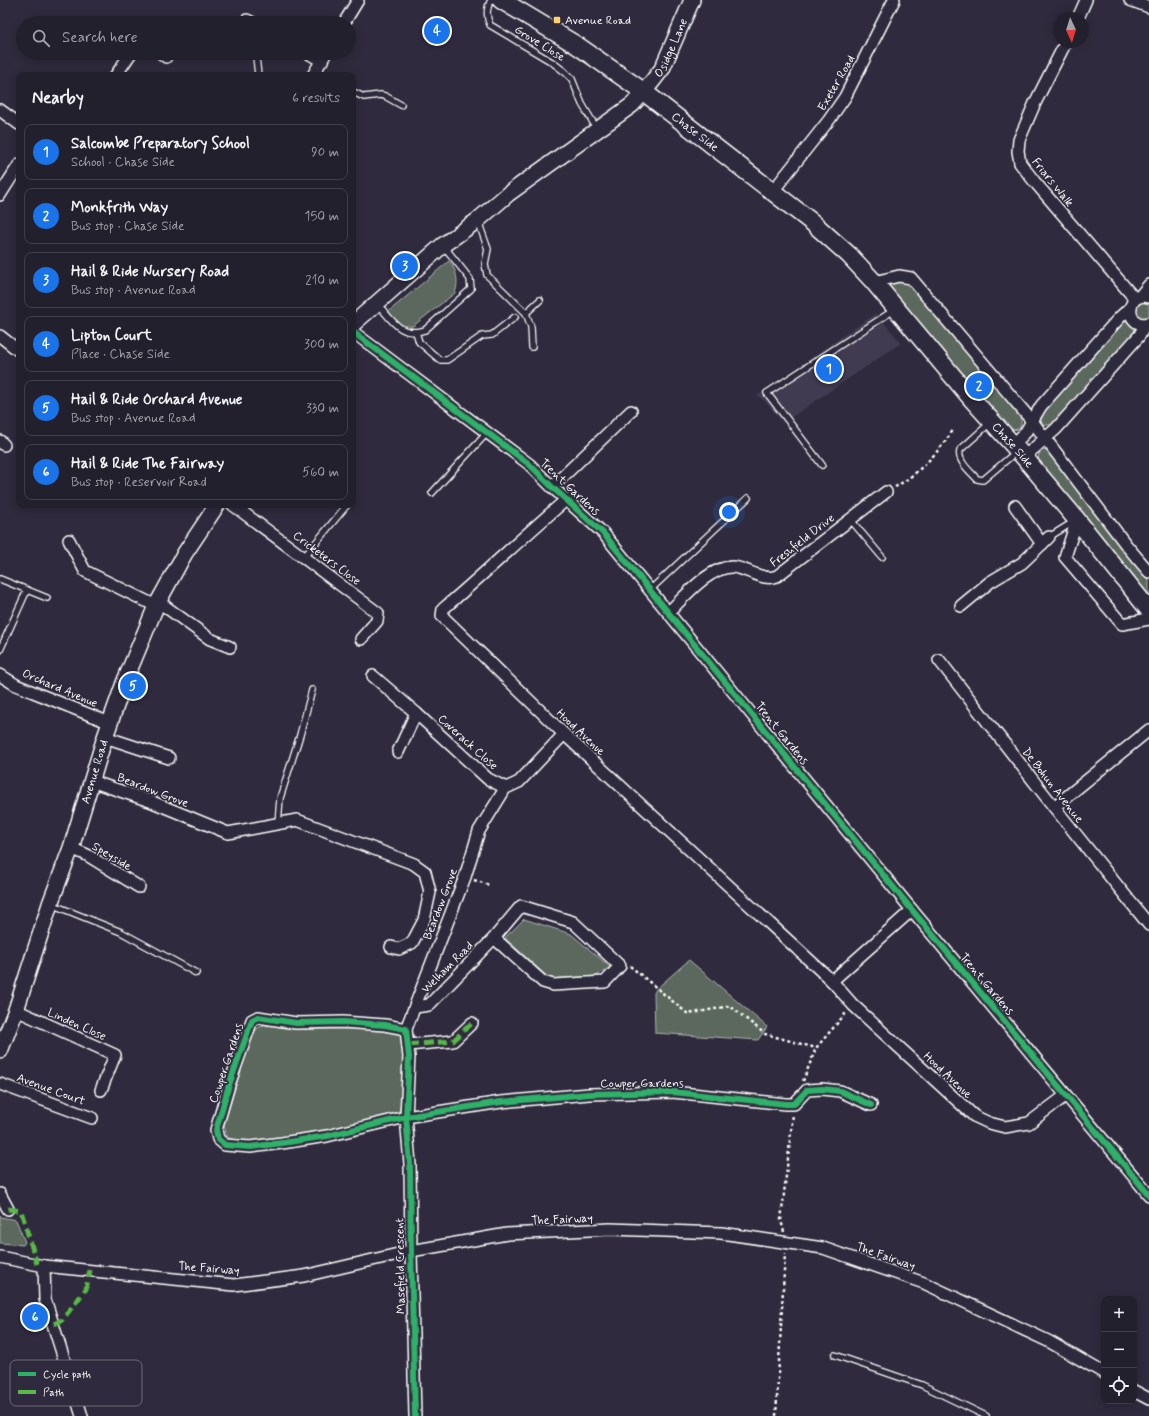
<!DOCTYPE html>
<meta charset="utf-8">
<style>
body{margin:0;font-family:Mynerve,sans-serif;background:#2f2d3a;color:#f1f3f6}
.controls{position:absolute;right:12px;bottom:12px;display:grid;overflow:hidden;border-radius:8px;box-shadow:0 2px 10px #0003}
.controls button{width:36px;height:36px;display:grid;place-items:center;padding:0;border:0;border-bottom:1px solid #403e4a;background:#23202e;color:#f1f3f6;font:20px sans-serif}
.compass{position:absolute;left:1053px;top:12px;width:36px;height:36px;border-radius:50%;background:#23202e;box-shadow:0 2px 10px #0003;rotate:176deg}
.you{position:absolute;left:729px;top:512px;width:14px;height:14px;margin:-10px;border:3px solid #fff;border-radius:50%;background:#1a73e8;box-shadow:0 0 0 6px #1a73e833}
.badge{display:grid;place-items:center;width:26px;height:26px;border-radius:50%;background:#1a73e8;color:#fff;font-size:13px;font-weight:700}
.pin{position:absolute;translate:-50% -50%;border:2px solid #fff;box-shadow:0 1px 4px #0006}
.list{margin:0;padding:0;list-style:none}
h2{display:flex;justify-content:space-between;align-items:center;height:52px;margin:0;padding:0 16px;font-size:17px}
h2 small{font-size:13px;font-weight:400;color:#a3a3aa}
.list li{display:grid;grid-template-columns:26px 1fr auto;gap:12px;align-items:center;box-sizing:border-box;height:56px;margin:0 8px 8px;padding:0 8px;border:1px solid #403e4a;border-radius:8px}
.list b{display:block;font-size:15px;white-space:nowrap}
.list p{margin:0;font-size:13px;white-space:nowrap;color:#a3a3aa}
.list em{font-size:13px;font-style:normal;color:#a3a3aa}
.icon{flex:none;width:22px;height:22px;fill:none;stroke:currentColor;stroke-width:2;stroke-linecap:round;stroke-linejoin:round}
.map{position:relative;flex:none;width:1149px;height:1416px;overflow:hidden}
.search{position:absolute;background:#23202e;box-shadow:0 2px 10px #0003;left:16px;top:16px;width:340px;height:44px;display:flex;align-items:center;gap:10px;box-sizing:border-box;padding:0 14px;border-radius:22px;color:#a3a3aa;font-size:15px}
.panel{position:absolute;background:#23202e;box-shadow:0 2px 10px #0003;left:16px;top:72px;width:340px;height:436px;border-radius:8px}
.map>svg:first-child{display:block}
.built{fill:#413b51}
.green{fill:#5c685d;stroke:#aeb4ae}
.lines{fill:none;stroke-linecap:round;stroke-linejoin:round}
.lane-casing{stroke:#fff;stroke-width:8}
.street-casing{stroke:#fff;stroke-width:14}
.secondary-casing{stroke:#fff;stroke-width:18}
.primary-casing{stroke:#fff;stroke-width:20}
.path{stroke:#fff;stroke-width:2.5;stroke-dasharray:3 3;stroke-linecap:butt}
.lane{stroke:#2f2a3d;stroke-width:5.5}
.street{stroke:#2f2a3d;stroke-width:11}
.secondary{stroke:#2f2a3d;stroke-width:15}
.primary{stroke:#2f2a3d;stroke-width:17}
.quiet{stroke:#58b947;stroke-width:5;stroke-dasharray:10 5;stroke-linecap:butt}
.cycleway-casing{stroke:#2f2a3d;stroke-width:8}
.cycleway{stroke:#2db169;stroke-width:6}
.poi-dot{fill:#ffd166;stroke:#2f2a3d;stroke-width:1.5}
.labels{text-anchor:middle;stroke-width:3.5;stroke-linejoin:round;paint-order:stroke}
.poi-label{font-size:12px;fill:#fff;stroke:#2f2a3d;text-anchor:start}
.street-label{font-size:12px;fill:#fff;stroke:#2f2a3d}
.key{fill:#2f2a3d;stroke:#6d6a77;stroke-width:1}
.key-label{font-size:11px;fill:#fff}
</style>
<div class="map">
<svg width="1149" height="1416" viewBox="0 0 1149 1416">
<rect width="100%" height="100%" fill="#2f2a3d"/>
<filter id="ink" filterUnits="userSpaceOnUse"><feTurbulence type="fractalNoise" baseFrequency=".025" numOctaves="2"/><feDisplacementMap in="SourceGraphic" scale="8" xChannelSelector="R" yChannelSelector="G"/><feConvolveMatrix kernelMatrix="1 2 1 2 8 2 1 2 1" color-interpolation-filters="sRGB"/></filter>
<g filter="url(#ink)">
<polygon class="built" points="876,313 901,343 783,423 765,401 757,396"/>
<g class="green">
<path d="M 449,261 C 457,270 459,282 455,293 L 413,326 C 399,327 396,322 388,312 Z"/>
<path d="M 901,280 L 908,284 L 988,377 L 1021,419 C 1022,429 1018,431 1009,429 L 886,288 L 891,282 Z"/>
<path d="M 1143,302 L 1149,304 L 1149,316 C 1144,320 1140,318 1136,313 L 1137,305 Z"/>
<path d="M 1127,321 C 1134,324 1136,327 1134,334 L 1058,420 L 1052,425 L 1044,425 L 1041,421 L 1043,413 L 1123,322 Z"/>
<polygon points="1042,450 1047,451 1149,579 1149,599 1038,461 1039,454"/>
<polygon points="524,919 571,934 610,967 597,976 550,979 505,938"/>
<polygon points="689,960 767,1027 758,1040 655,1033 654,993 656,989"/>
<polygon points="273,1025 295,1029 388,1029 399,1033 403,1038 403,1102 397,1115 333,1131 267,1140 236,1141 227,1137 224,1125 251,1035 259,1027"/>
<polygon points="0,1215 1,1217 16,1220 25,1242 23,1245 0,1243"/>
</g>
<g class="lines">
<g class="lane-casing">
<g id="lane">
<path d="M 491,0 C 486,9 486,16 490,25 L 552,62 L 565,72 L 572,79 L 582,104 L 597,129"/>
<polyline points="256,57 258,75"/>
<polyline points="353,92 364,97 380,95 385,96 401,105"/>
<polyline points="478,221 488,249 485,264 487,275 526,313 531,327 532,347"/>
<path d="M 377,303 C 391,319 400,338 425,330 L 471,289 L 470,279 L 443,245"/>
<polyline points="526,313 540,300"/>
<polyline points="416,332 419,342 440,360 447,360 482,336 492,335 515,317"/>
<path d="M 990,423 L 960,450 C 957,461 970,471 977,479 L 983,480 L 1016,452"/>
<polyline points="822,465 767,393 894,310"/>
<polyline points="432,493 487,433"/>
<polyline points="850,519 882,557"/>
<polyline points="1049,537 1075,521"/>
<polyline points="304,557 347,505"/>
<polyline points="0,579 47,598"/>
<polyline points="650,590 748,498"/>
<polyline points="0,650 27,590"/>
<polyline points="278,824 280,798 300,735 312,690"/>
<polyline points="51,904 121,932 196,973"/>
<polyline points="835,1355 922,1385 986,1416"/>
</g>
</g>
<g class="street-casing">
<g id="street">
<polyline points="1130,0 1149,7"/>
<polyline points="1078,18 1086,0"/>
<polyline points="247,20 253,23"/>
<polyline points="344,23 358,0"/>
<polyline points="1066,42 1035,103 1019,140 1018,151 1020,163 1034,181 1135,299"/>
<polyline points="161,53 166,57"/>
<polyline points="308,53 322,61"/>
<polyline points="116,75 131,53"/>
<polyline points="313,75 326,53"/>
<polyline points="0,110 19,124"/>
<polyline points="773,191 829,120 845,97 894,0"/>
<polyline points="0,195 19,165"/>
<polyline points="874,282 899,276 911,278 1032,421 1127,546 1149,572"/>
<polyline points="1140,296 1149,285"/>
<path d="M 1149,297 C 1125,290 1124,330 1149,323"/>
<polyline points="353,332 529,464 552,487 603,533 912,910 1149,1195"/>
<polyline points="0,336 19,351"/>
<polyline points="0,441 4,445"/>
<polyline points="1013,445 1025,433 1041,406 1120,317 1130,308"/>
<polyline points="1024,457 1056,429 1139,336 1146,324"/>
<polyline points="552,487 631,411"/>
<path d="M 567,499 C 525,535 485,573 443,609 L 442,616 L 564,734 L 832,981 L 853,1005 L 974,1116 L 989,1123 L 1005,1127 L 1029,1123 L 1065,1096"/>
<polyline points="233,505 378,613 377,621 361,639"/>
<polyline points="1015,506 1042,544 1049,537"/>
<polyline points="1077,520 1065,557 1122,624 1149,619"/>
<polyline points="69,540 85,571 156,606"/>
<polyline points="159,602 210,639 230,647"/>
<polyline points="961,606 990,582 1022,563 1042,544"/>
<path d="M 669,612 C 684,597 710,566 733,567 C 747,568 763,582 777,576 L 886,492"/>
<polyline points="939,660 1054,807 1149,925"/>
<polyline points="0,675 16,685 110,723"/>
<polyline points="373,676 416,713 488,779 506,788 519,782 564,734"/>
<polyline points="105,737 169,758"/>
<polyline points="398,752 416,713"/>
<polyline points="91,781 150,801 228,833 297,820 414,864 425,872 430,892 424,920 412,943 399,949 391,947"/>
<polyline points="1054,807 1149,730"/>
<polyline points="71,848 87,855 139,887"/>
<polyline points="832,981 912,910"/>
<polyline points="415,1007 429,1005 494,938 521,906 573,922 620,966 605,982 553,985 543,982 494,938"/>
<polyline points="16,1010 115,1055 101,1090"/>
<polyline points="406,1029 465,877 479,831 503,792"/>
<polyline points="408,1045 453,1041 472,1023"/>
<polyline points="0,1084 92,1118"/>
<polyline points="0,1194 8,1209"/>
<polyline points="0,1257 44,1266 234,1285 304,1276 411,1251 507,1234 610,1229 721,1233 823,1248 924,1283 1048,1341 1104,1373"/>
<polyline points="44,1266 45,1299 82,1416"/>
<polyline points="1134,1391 1149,1399"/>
<polyline points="415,1416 411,1251 410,1164 406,1117 409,1057 406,1029 385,1025 343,1022 296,1023 258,1017 252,1020 229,1085 216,1130 218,1139 225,1145 250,1147 282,1143 327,1136 406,1117 501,1102 589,1094 673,1092 786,1104 794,1104 807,1090 822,1089 840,1091 871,1105"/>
</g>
</g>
<g class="secondary-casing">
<g id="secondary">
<path id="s1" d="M 353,324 L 443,245 L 478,220 L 508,194 L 632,105 L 644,92 L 662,69 L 692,0"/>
<path id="s2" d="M 0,1051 L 16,1010 L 50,904 L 71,848 L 105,737 L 124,683 L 156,606 L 185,553 L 217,505"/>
</g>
</g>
<g class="primary-casing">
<g id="primary">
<path id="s3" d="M 501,0 L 578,46 L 644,92 L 813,223 L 849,255 L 874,282 L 971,398 L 1024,457 L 1077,520 L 1149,610"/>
</g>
</g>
<g class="path">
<path d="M 895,487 C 917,475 940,451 953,430"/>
<polyline points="474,880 489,885"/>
<polyline points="630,966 688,1014 730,1006 765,1034 816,1048"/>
<polyline points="803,1081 816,1048 846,1013"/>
<polyline points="784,1232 781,1220 793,1114"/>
<polyline points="776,1416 785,1253"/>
</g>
<use href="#lane" class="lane"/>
<use href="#street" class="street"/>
<use href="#secondary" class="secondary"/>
<use href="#primary" class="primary"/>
<g class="quiet">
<polyline points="408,1045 453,1041 472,1023"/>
<polyline points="8,1209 21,1211 37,1264"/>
<polyline points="54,1324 62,1320 86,1289 90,1270"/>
</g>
<g class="cycleway-casing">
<g id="cycleway">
<polyline points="353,332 529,464 552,487 603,533 912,910 1149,1195"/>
<polyline points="415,1416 411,1251 410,1164 406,1117 409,1057 406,1029 385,1025 343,1022 296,1023 258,1017 252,1020 229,1085 216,1130 218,1139 225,1145 250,1147 282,1143 327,1136 406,1117 501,1102 589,1094 673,1092 786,1104 794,1104 807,1090 822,1089 840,1091 871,1105"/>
</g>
</g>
<use href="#cycleway" class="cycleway"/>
</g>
</g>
<rect class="poi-dot" x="553" y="16" width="8" height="8" rx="2"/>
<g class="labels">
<g class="poi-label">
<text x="565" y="24">Avenue Road</text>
</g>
<g class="street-label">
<text transform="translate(540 43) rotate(32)" y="4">Grove Close</text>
<text dy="4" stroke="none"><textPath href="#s1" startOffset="425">Osidge Lane</textPath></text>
<text transform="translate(836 83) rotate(-60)" y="4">Exeter Road</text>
<text dy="4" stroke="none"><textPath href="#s3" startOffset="235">Chase Side</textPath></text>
<text transform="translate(1053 182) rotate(51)" y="4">Friars Walk</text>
<text dy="4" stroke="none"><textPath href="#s3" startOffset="683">Chase Side</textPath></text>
<text transform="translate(570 487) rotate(43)" y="4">Trent Gardens</text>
<text transform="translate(802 540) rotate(-38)" y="4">Freshfield Drive</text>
<text transform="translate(327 558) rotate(37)" y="4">Cricketers Close</text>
<text transform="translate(60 688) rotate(23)" y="4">Orchard Avenue</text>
<text transform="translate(581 732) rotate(43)" y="4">Hood Avenue</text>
<text transform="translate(782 733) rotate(51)" y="4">Trent Gardens</text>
<text transform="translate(468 742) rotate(42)" y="4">Coverack Close</text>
<text dy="4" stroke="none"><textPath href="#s2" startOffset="295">Avenue Road</textPath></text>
<text transform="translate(1053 785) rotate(52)" y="4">De Bohun Avenue</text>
<text transform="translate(153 790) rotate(21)" y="4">Beardow Grove</text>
<text transform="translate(112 856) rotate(31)" y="4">Speyside</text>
<text transform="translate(440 904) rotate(-69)" y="4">Beardow Grove</text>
<text transform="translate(447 967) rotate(-45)" y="4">Welham Road</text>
<text transform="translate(987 984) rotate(50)" y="4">Trent Gardens</text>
<text transform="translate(77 1024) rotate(24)" y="4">Linden Close</text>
<text transform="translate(226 1063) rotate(-71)" y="4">Cowper Gardens</text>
<text transform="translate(948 1075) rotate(43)" y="4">Hood Avenue</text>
<text x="642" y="1087">Cowper Gardens</text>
<text transform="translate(51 1089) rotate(20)" y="4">Avenue Court</text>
<text transform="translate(562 1219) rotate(-3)" y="4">The Fairway</text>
<text transform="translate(886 1256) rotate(19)" y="4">The Fairway</text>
<text transform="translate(400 1266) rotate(-91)" y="4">Masefield Crescent</text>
<text transform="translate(209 1268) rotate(4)" y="4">The Fairway</text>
</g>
</g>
<rect x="10" y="1360" width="132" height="46" rx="6" class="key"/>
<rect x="18" y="1372" width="18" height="4" fill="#2db169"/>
<rect x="18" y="1390" width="18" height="4" fill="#58b947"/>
<g class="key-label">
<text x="43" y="1378">Cycle path</text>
<text x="43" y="1396">Path</text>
</g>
</svg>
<div class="controls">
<button>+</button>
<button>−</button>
<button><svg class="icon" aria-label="locate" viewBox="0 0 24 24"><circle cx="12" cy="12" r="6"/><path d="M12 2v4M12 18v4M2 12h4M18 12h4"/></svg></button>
</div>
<svg class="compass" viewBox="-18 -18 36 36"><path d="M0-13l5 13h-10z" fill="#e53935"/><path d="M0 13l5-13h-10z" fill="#a3a3aa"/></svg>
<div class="you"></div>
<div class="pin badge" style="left:829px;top:369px">1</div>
<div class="pin badge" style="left:979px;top:386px">2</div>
<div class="pin badge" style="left:405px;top:266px">3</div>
<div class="pin badge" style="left:437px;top:31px">4</div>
<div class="pin badge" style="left:133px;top:686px">5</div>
<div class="pin badge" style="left:35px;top:1317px">6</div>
<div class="search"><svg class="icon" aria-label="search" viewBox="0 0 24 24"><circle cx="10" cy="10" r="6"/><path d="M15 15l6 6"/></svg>Search here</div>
<section class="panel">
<h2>Nearby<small>6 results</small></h2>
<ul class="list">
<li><span class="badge">1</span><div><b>Salcombe Preparatory School</b><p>School · Chase Side</p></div><em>90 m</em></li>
<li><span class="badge">2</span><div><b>Monkfrith Way</b><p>Bus stop · Chase Side</p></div><em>150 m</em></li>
<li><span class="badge">3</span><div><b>Hail &amp; Ride Nursery Road</b><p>Bus stop · Avenue Road</p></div><em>210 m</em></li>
<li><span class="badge">4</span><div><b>Lipton Court</b><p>Place · Chase Side</p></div><em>300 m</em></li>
<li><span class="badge">5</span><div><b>Hail &amp; Ride Orchard Avenue</b><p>Bus stop · Avenue Road</p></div><em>330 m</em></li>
<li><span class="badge">6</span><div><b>Hail &amp; Ride The Fairway</b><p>Bus stop · Reservoir Road</p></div><em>560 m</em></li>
</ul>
</section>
</div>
